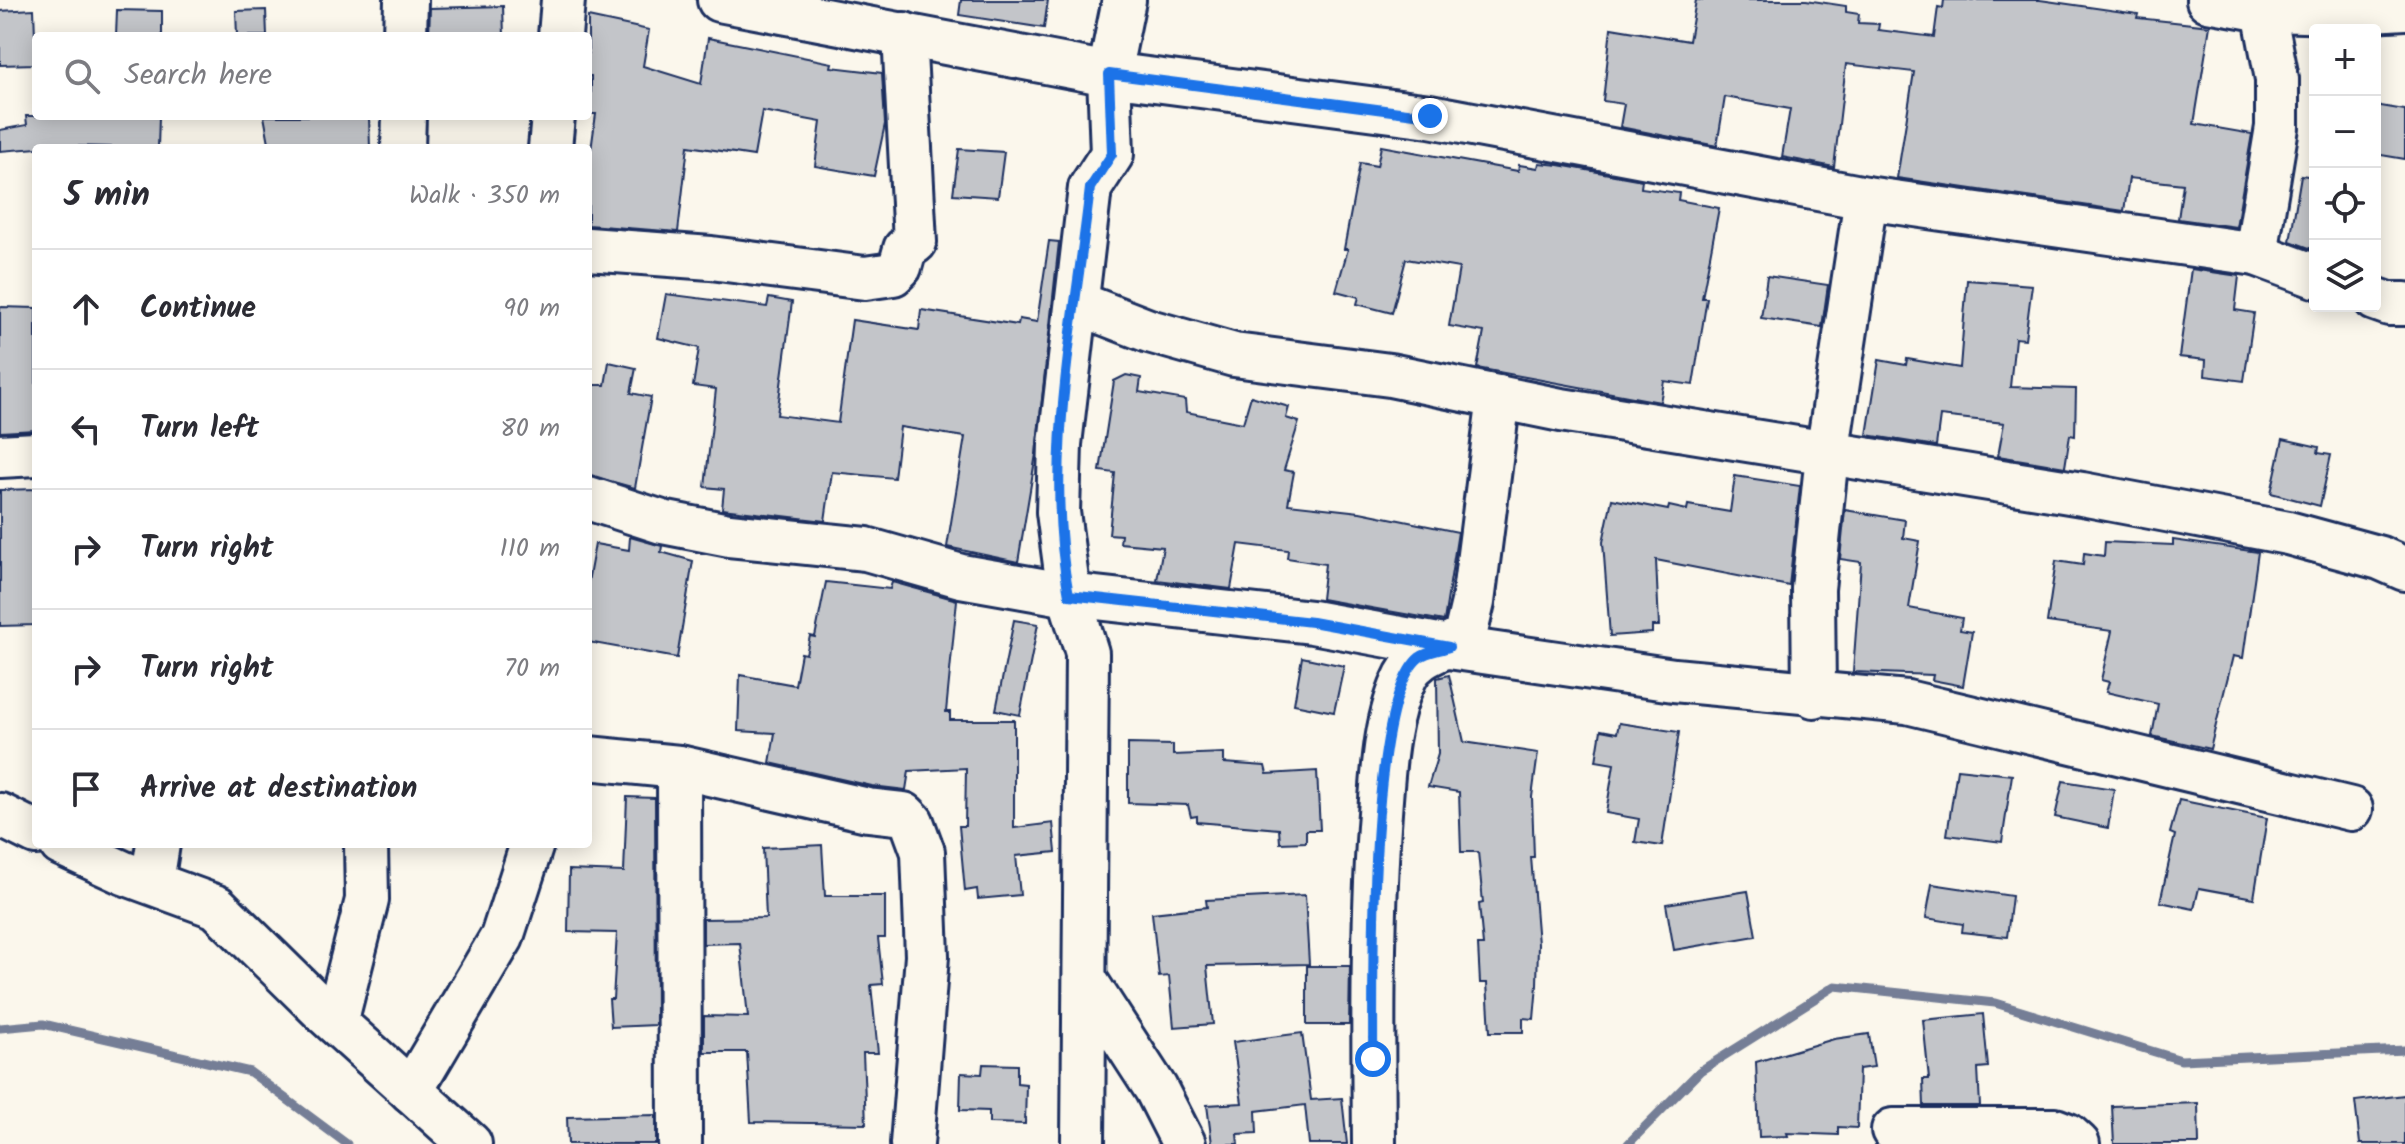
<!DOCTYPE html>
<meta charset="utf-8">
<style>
body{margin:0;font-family:Kalam,sans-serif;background:#f7f7f7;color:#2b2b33}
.controls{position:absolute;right:24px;top:24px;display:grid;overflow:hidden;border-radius:8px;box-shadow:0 4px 20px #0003}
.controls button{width:72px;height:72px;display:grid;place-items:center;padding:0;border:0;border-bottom:2px solid #e1e1e2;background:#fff;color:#2b2b33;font:40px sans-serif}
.stop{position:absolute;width:24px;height:24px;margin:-18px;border:6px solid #1a73e8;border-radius:50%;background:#fff}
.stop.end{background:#1a73e8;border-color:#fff;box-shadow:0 2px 8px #0008}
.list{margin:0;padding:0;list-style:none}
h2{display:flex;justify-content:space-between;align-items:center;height:104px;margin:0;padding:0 32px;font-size:34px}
h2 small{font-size:26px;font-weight:400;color:#7c7c81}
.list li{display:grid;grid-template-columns:52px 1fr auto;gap:24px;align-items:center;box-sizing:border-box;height:120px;padding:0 32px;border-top:2px solid #e1e1e2}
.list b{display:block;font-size:30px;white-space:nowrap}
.list em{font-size:26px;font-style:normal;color:#7c7c81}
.icon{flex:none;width:44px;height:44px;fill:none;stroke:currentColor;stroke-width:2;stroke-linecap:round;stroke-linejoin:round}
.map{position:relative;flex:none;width:2405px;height:1144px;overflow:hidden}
.search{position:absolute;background:#fff;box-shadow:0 4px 20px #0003;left:32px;top:32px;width:560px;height:88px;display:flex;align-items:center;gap:20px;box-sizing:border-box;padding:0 28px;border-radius:8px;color:#7c7c81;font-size:30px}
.panel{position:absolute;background:#fff;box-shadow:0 4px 20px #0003;left:32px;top:144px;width:560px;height:704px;border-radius:8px}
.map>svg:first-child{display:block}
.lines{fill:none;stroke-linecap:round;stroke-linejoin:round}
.stream{stroke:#747e96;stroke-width:9}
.building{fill:#c3c5c9;stroke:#1b2f5e;stroke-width:2}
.minor-casing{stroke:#1b2f5e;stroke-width:48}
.minor{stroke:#fbf7ec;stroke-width:42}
.route{stroke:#1a73e8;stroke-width:10}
</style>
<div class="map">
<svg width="2405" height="1144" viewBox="0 0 2405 1144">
<rect width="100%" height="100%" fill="#fbf7ec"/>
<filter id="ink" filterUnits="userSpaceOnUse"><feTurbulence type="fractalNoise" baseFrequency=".0125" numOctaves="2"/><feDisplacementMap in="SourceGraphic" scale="16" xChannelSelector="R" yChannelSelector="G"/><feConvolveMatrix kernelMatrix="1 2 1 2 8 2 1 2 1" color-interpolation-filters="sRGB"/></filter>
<g filter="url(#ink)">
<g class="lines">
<g class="stream">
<polyline points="0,1028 43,1024 250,1072 347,1144"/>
<polyline points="1628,1144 1700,1071 1835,986 1995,1003 2181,1060 2405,1050"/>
</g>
</g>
<g class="building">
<polygon points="961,0 1048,0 1044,28 959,15"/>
<polygon points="1696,0 1806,0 1846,6 1846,12 1859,14 1858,23 1879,24 1878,30 1934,37 1938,7 1943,8 1944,0 2040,0 2138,14 2137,18 2210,26 2194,124 2252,134 2236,227 2178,219 2183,184 2129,178 2124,211 1897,178 1914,72 1846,64 1834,167 1782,157 1790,109 1725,97 1717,146 1620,127 1624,104 1603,101 1611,28 1689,41"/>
<polygon points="503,6 504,36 429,36 430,8"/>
<polygon points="34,9 36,64 0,65 0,11"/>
<polygon points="117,10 162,11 162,36 116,36"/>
<polygon points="266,10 267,36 237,36 236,11"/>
<polygon points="588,17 649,30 643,66 701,84 708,38 832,63 831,67 882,73 885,124 874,176 815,166 821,122 762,111 754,156 688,146 678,232 588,225 588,172 596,114 591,114 591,76 588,76"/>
<polygon points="2375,105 2405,110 2405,159 2375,154"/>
<polygon points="26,116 159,116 158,148 63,146 0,151 0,130 27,125"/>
<polygon points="264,116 369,116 370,148 270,148"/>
<polygon points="1381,146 1518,171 1519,165 1538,168 1539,163 1559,165 1642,180 1641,188 1679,193 1678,200 1719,208 1702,298 1707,298 1693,385 1664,381 1660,402 1477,368 1484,332 1449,326 1459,268 1406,259 1392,313 1357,304 1359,297 1336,291 1348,249 1344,249 1360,163 1377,166"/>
<polygon points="959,149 1004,152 998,197 953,194"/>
<polygon points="2301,175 2315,177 2315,250 2290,241"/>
<polygon points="1049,241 1059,242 1036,454 1018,562 947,547 965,437 900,427 894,478 832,472 825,521 722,509 724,489 705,487 716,389 693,386 699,348 658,338 666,294 767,307 769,298 792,302 777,415 838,423 852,320 919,330 921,310 1018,325 1019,319 1037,322"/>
<polygon points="2191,269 2239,276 2235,310 2254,313 2244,381 2205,376 2206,360 2179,357"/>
<polygon points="1767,276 1828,285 1822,327 1761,318"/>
<polygon points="1967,280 2032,285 2025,339 2015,338 2010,387 2076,389 2075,436 2070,435 2065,467 1998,456 2004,423 1940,416 1936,446 1867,435 1879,360 1906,365 1907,359 1960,368"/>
<polygon points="0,307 36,308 36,430 0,432"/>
<polygon points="609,362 636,368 631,393 651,397 635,488 588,475 588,385 605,385"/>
<polygon points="1126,375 1141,378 1139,392 1185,400 1186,412 1243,423 1251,396 1289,407 1286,418 1299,422 1284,470 1294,472 1288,504 1360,512 1458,532 1444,621 1321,599 1325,564 1287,558 1288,550 1239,544 1231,589 1157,580 1163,547 1120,543 1121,535 1109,534 1115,473 1100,471 1114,381"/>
<polygon points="2283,439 2319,447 2318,453 2331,455 2320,506 2271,493"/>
<polygon points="1735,476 1800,486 1789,586 1656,560 1659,626 1652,626 1652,633 1610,636 1603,542 1612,499 1668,510 1669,506 1687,510 1688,505 1730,512"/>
<polygon points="36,489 36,625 0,626 0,490"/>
<polygon points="1845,510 1905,520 1903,538 1920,541 1909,608 1962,618 1960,630 1972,632 1963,686 1932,680 1933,675 1853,672 1861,562 1840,559"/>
<polygon points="630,537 662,546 661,552 693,561 677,658 588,642 588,582 595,544 629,550"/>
<polygon points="2173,540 2258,552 2243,658 2233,656 2210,749 2152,736 2158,704 2106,692 2109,682 2101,680 2112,631 2047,622 2056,561 2083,565 2084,553 2104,556 2105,542 2173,545"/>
<polygon points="826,582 890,589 892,582 957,600 946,712 950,712 950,720 1014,720 1014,828 1053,823 1056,852 1016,856 1020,895 978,899 977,889 965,891 959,826 965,826 966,768 909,771 906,790 872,786 770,763 775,733 738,731 740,675 795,685 801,653 806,654 810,636 815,637"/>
<polygon points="1014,620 1038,624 1020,715 996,710"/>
<polygon points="1302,657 1344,666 1334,712 1294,704"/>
<polygon points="1449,675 1464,742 1538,753 1532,797 1534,857 1531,857 1538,944 1537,985 1534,1019 1523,1018 1523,1032 1490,1032 1487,983 1480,983 1478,945 1483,945 1479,904 1483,903 1478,852 1461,852 1459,792 1428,787 1438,754 1437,678"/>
<polygon points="1619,723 1679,732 1662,846 1635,842 1639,819 1606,813 1614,764 1596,761 1601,730 1617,733"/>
<polygon points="1128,744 1173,745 1173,755 1224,753 1224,763 1265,766 1267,774 1317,771 1320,830 1306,830 1306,842 1280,843 1279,829 1197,822 1197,816 1191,817 1188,805 1128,803"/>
<polygon points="1957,769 2012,775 2002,842 1947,835"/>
<polygon points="2063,781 2114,789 2108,828 2055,817"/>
<polygon points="627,797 655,798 656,1025 611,1027 609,999 613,999 617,933 568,932 569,870 624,872"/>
<polygon points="2179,800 2267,818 2254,898 2199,888 2194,909 2160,902 2175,835 2170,833"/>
<polygon points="822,845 825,896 885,896 885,938 878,938 883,984 871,985 878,1053 863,1053 866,1124 751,1122 747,1052 704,1052 704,1016 748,1017 740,943 703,944 703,919 766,918 763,848"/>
<polygon points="1932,884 2012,896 2007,937 1962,932 1963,924 1926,918"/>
<polygon points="1748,891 1756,936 1674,950 1666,904"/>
<polygon points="1305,895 1309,964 1207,966 1213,1024 1174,1027 1169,976 1159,977 1152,913 1207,907 1206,900"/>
<polygon points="1307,966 1350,966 1349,1025 1307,1025"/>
<polygon points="1983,1014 1988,1067 1978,1068 1980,1106 1924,1106 1923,1079 1929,1079 1923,1020"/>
<polygon points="1302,1033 1311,1100 1342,1098 1347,1144 1309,1144 1305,1105 1256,1111 1257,1133 1237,1134 1238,1144 1212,1144 1207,1105 1242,1103 1233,1042"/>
<polygon points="1869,1034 1874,1067 1859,1069 1857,1128 1838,1127 1838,1135 1787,1133 1788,1136 1759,1137 1756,1062 1834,1039"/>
<polygon points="983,1064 1017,1065 1017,1083 1026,1084 1025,1124 989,1123 989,1111 960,1110 961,1073 982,1074"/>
<polygon points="2405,1095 2405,1144 2360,1144 2355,1101"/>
<polygon points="2198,1103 2199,1144 2114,1144 2112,1106"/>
<polygon points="656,1115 656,1144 568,1144 567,1117"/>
</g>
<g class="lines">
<g class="minor-casing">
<g id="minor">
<polyline points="719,0 1109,74 1430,116 1866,198 2256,254 2315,276"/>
<polyline points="2208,0 2264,10 2277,79 2277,127 2256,254"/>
<polyline points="2264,10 2337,12 2405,8"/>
<polyline points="405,36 406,0"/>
<polyline points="560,36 563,0"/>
<polyline points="403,148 404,116"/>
<polyline points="550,148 553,116"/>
<polyline points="588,249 711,258 865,278 893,274 900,267 905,249 915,242 904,34"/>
<polyline points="2375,299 2389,304 2405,304"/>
<polyline points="1077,303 1149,331 1234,355 1390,375 1561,410 2082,494 2288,533 2380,558 2405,569"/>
<polyline points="0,456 36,454"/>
<polyline points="588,498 662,522 729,535 866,549 961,576 1069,595 1312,622 1449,647 1674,680 1907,702 2351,809"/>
<polyline points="1814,696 1813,589 1827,455 1866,198"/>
<polyline points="588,758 679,767 868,810 904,814 912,822 923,852 927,956 912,1144"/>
<polyline points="679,767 680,1144"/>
<polyline points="0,815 36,833"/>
<polyline points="61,844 124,873 217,907 327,1015 470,1144"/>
<polyline points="152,882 158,844"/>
<polyline points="1086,981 1156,1089 1184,1144"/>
<polyline points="336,1023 367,900 366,844"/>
<polyline points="411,1091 502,937 532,844"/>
<polyline points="1893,1130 2055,1130 2068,1135 2078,1144"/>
<polyline points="1083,1144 1087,653 1069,595 1058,512 1060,444 1090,188 1112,154 1109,74 1124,0"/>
<path d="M 1374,1144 C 1373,1038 1372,932 1379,826 C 1383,778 1384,720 1406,676 C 1419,652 1444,651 1465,636 L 1473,602 L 1499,397"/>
</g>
</g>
<use href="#minor" class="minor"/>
</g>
</g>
<g class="lines" filter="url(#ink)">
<path class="route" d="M 1373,1059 C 1374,986 1366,699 1420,657 C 1427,652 1441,650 1449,647 L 1312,622 L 1069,595 C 1043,461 1075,322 1090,188 L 1112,154 L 1109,74 L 1430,116"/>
</g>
</svg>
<div class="controls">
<button>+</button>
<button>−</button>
<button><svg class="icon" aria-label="locate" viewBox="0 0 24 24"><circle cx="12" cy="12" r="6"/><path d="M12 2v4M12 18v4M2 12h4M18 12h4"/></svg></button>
<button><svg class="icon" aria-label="layers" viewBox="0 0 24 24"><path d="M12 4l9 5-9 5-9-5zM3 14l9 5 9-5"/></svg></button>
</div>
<div class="stop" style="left:1373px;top:1059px"></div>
<div class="stop end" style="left:1430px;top:116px"></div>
<div class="search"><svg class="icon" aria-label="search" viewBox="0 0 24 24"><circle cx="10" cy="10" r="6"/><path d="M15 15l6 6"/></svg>Search here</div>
<section class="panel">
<h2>5 min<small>Walk · 350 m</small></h2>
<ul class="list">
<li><svg class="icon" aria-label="ahead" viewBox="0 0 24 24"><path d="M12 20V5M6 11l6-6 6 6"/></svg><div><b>Continue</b></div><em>90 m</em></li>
<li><svg class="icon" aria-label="left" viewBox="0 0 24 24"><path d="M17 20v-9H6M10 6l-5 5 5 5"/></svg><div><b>Turn left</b></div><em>80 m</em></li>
<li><svg class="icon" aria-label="right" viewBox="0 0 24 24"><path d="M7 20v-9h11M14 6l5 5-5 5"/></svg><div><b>Turn right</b></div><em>110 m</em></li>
<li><svg class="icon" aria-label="right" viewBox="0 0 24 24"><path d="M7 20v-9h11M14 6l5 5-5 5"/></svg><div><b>Turn right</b></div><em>70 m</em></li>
<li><svg class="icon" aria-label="arrive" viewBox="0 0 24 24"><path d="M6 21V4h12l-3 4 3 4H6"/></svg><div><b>Arrive at destination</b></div></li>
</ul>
</section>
</div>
